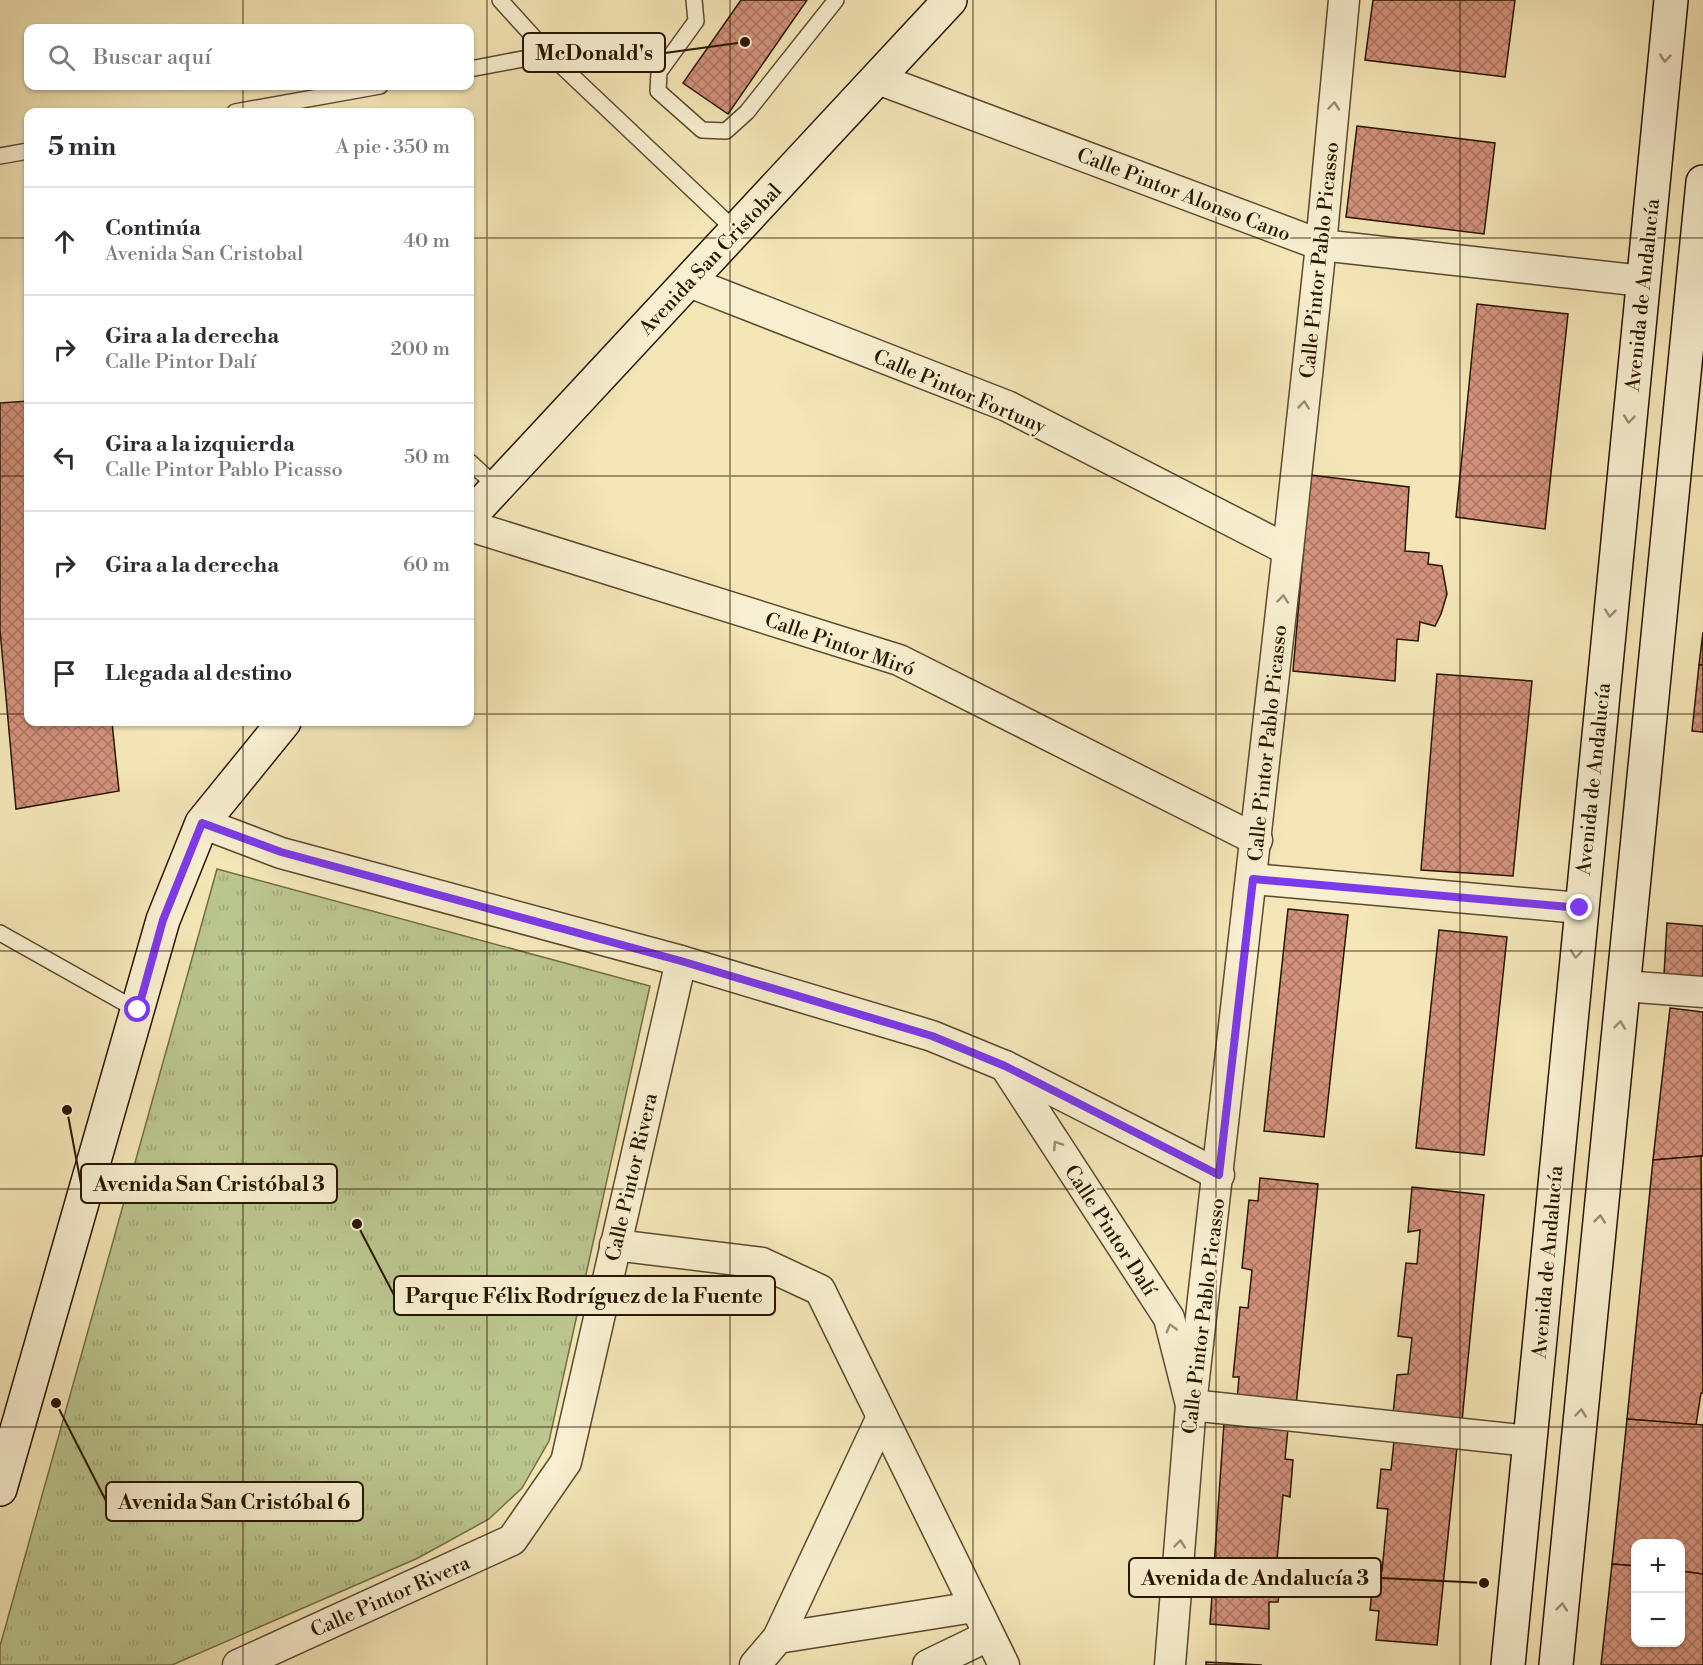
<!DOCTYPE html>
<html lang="es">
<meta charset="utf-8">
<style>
body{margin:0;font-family:"Libre Bodoni",serif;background:#f2f2f3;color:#2b2b33}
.controls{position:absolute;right:18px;bottom:18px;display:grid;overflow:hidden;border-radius:12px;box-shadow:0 2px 4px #0004}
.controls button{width:54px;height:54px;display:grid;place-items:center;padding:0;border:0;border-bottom:2px solid #e1e1e2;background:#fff;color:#2b2b33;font:30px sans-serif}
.stop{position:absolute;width:18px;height:18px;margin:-14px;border:4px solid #7c3aed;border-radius:50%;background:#fff}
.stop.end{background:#7c3aed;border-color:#fff;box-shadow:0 2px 6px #0008}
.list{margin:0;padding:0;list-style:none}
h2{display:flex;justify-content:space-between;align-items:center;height:78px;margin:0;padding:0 24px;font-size:26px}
h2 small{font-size:20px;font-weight:400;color:#7c7c81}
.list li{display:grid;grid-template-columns:39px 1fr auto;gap:18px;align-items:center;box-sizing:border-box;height:108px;padding:0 24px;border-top:2px solid #e1e1e2}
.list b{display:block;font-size:22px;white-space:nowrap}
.list p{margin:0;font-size:20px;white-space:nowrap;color:#7c7c81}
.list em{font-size:20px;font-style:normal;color:#7c7c81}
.icon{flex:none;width:33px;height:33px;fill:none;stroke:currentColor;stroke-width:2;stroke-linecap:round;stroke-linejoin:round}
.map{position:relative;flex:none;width:1703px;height:1665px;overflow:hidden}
.search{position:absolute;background:#fff;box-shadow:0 2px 4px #0004;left:24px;top:24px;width:450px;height:66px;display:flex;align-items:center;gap:15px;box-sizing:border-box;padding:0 21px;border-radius:12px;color:#7c7c81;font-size:22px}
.panel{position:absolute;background:#fff;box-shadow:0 2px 4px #0004;left:24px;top:108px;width:450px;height:618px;border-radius:12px}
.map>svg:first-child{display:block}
.park{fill:url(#park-tufts);stroke:#726d47;stroke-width:1.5}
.building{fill:url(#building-cross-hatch);stroke:#281500;stroke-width:1.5}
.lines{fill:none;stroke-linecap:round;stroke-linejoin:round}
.lane-casing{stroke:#5b492e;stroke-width:18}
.street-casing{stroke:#5b492e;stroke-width:33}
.secondary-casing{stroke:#281500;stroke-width:36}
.lane{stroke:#f8efd0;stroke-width:15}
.street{stroke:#f8efd0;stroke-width:30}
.secondary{stroke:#f8efd0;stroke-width:33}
.oneway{stroke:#9a8d72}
.route{stroke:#7c3aed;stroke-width:8}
.grid{fill:none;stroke:#281500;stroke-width:1.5;stroke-opacity:0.55}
.labels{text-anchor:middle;stroke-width:4.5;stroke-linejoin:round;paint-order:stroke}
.street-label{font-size:20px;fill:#281500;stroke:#f8efd0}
.leader{fill:none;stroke:#281500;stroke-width:2}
.callout-dot{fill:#281500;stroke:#f8efd0;stroke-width:2}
.callout{fill:#f8efd0;stroke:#281500;stroke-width:2}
.callout-label{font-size:21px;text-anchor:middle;font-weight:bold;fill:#281500}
</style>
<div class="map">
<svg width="1703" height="1665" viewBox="0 0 1703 1665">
<defs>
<pattern id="park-tufts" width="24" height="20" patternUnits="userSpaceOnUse" patternTransform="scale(1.5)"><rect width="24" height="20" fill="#bbc58e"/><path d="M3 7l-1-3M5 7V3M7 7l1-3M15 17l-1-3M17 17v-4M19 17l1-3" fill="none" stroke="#a1a879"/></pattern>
<pattern id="building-cross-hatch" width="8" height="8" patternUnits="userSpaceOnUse" patternTransform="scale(1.5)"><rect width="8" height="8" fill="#d3927c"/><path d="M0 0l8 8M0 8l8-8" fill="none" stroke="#ab7663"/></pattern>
</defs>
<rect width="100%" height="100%" fill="#f4e6b7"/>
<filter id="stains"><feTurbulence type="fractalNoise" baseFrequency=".00333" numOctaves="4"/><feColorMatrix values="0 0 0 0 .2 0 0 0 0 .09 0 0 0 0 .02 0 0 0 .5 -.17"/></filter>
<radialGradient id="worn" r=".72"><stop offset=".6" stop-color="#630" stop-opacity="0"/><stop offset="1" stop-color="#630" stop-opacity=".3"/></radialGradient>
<polygon class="park" points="217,869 650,986 549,1441 522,1488 489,1519 418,1558 172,1665 0,1665 0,1646"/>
<g class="building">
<polygon points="741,0 807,0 728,114 683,83"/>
<polygon points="1373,0 1515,0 1505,77 1365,60"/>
<polygon points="1357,126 1495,143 1484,234 1346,217"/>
<polygon points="1477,304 1568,314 1545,529 1456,517"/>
<polygon points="28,401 28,722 112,722 119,791 16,809 0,630 0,403"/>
<polygon points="1310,475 1409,487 1405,551 1429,553 1428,564 1442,566 1447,594 1441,614 1435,626 1420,622 1418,641 1397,639 1395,681 1293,671"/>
<polygon points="1703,632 1703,665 1699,665"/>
<polygon points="1699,665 1703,665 1703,732 1692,731"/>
<polygon points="1437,674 1532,681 1513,876 1421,870"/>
<polygon points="1288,909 1348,915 1324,1137 1264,1131"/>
<polygon points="1667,923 1703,926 1703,979 1664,975"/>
<polygon points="1439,930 1507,937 1484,1155 1416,1148"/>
<polygon points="1670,1008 1703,1012 1703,1156 1653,1160"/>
<polygon points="1701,1156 1703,1393 1701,1393 1696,1425 1627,1419 1653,1160"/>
<polygon points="1260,1178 1318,1184 1296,1406 1237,1400 1239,1377 1233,1377 1240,1307 1248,1308 1252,1270 1242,1268 1249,1200 1258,1201"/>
<polygon points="1412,1187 1484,1195 1462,1421 1393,1414 1397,1375 1408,1374 1412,1338 1398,1336 1406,1263 1417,1264 1420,1230 1408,1232"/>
<polygon points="1627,1419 1703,1425 1703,1574 1680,1571 1680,1544 1636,1544 1636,1566 1612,1564"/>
<polygon points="1224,1423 1288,1429 1285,1459 1293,1460 1290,1497 1283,1495 1277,1560 1284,1559 1278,1602 1269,1602 1269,1629 1210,1624"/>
<polygon points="1394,1441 1457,1447 1437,1645 1376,1640 1379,1611 1370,1610 1374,1570 1382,1571 1388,1509 1377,1508 1381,1469 1391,1470"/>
<polygon points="1612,1564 1636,1566 1636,1642 1680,1642 1680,1571 1703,1574 1703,1665 1601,1665"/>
<polygon points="1206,1662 1262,1665 1206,1665"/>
</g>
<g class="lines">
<g class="lane-casing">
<g id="lane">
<polyline points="500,0 549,54 736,231"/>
<polyline points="694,0 696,21 659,72 658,91 702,130 726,131 747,112 836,0"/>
<polyline points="470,69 549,54"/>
<polyline points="235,112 380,86"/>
<polyline points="0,156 28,151"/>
<polyline points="470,462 497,487"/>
<polyline points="0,933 137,1010"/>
</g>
</g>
<g class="street-casing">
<g id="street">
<polyline points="878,79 1321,245 1643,281"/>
<polyline points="689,282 1007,406 1288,550"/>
<polyline points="470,526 899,660 1257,840"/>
<polyline points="202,823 281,853 681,961 932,1036 1005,1066 1219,1175"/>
<polyline points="1253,879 1580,908"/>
<polyline points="1623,986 1703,992"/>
<polyline points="1005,1066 1169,1318 1191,1405 1530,1441"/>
<polyline points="615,1245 762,1263 820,1290 1004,1665"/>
<polyline points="778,1638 882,1417"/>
<polyline points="238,1665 512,1540 566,1462 681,961"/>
<polyline points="755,1665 778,1638 974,1607"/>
<polyline points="928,1665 988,1636"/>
<polyline points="1170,1665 1191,1405 1288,550 1321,245 1344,0"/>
</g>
</g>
<g class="secondary-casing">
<g id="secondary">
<polyline points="470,516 950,0"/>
<polyline points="0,1489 163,920 202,823 284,722"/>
<polyline points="1508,1665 1671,0"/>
<polyline points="1556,1665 1703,182"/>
</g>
</g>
<use href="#lane" class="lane"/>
<use href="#street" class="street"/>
<use href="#secondary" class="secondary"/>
</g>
<defs><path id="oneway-chevron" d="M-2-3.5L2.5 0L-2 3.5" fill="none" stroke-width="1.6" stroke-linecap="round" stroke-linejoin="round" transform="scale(1.5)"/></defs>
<g class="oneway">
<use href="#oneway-chevron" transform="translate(1665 58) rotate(96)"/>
<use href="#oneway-chevron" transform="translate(1334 106) rotate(-85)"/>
<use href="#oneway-chevron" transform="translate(1304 405) rotate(-84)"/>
<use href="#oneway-chevron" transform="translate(1629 419) rotate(96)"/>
<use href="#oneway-chevron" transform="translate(1283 599) rotate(-84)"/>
<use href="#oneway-chevron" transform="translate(1610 613) rotate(96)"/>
<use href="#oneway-chevron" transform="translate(1576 954) rotate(95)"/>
<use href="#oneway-chevron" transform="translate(1620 1025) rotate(-84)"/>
<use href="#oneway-chevron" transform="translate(1057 1145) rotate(-123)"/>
<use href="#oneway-chevron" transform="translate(1600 1219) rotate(-84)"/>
<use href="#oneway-chevron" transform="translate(1171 1328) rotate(-105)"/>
<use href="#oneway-chevron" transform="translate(1581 1413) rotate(-84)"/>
<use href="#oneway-chevron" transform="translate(1180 1544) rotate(-85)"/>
<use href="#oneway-chevron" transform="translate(1562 1607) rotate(-84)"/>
</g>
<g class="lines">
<polyline class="route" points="138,1010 163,920 202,823 281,852 681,961 932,1036 1005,1066 1219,1175 1253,879 1580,908"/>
</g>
<path class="grid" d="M 243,0 L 243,28M 487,0 L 487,1665M 730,0 L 730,1665M 973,0 L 973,1665M 1216,0 L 1216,1665M 1460,0 L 1460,1665M 243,86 L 243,112M 0,238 L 28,238M 470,238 L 1703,238M 0,476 L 28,476M 470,476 L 1703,476M 0,714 L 28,714M 470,714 L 1703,714M 243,722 L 243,1665M 0,951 L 1703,951M 0,1189 L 1703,1189M 0,1427 L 1703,1427"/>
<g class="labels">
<g class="street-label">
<text transform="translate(1184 194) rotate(21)" y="7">Calle Pintor Alonso Cano</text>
<text transform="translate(710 259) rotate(-47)" y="7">Avenida San Cristobal</text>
<text transform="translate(1319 260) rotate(-84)" y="7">Calle Pintor Pablo Picasso</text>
<text transform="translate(1642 295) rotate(-84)" y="7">Avenida de Andalucía</text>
<text transform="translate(960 391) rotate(23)" y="7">Calle Pintor Fortuny</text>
<text transform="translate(840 644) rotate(19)" y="7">Calle Pintor Miró</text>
<text transform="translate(1267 743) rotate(-84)" y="7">Calle Pintor Pablo Picasso</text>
<text transform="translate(1593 779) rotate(-84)" y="7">Avenida de Andalucía</text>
<text transform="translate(631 1177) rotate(-77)" y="7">Calle Pintor Rivera</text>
<text transform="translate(1111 1230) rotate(57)" y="7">Calle Pintor Dalí</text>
<text transform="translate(1547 1262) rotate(-85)" y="7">Avenida de Andalucía</text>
<text transform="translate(1203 1316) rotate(-83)" y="7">Calle Pintor Pablo Picasso</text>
<text transform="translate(390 1596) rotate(-24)" y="7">Calle Pintor Rivera</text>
</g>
</g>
<path class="leader" d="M745 42L665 53M67 1110L81 1184M357 1224L394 1295M56 1403L106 1501M1484 1583L1381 1578"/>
<g class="callout-dot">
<circle cx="745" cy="42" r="6"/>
<circle cx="67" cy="1110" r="6"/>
<circle cx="357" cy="1224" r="6"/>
<circle cx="56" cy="1403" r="6"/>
<circle cx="1484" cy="1583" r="6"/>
</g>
<g class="callout">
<rect x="523" y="33" width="142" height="39" rx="6"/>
<rect x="81" y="1164" width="256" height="39" rx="6"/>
<rect x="394" y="1276" width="381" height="39" rx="6"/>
<rect x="106" y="1482" width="257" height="39" rx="6"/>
<rect x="1129" y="1558" width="252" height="39" rx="6"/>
</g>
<g class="callout-label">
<text x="594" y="60">McDonald's</text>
<text x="209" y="1191">Avenida San Cristóbal 3</text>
<text x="584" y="1303">Parque Félix Rodríguez de la Fuente</text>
<text x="234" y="1509">Avenida San Cristóbal 6</text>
<text x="1255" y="1585">Avenida de Andalucía 3</text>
</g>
<rect width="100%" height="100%" filter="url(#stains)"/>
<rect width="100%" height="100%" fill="url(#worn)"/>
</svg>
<div class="controls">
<button>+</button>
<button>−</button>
</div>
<div class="stop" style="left:138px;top:1010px"></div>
<div class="stop end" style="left:1580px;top:908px"></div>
<div class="search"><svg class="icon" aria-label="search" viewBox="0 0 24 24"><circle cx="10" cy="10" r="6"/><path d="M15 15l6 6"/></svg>Buscar aquí</div>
<section class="panel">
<h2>5 min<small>A pie · 350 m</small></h2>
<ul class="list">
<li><svg class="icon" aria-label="ahead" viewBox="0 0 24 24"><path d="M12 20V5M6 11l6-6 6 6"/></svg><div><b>Continúa</b><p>Avenida San Cristobal</p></div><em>40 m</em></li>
<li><svg class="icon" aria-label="right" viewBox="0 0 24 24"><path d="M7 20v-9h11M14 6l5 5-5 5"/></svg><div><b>Gira a la derecha</b><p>Calle Pintor Dalí</p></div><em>200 m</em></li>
<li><svg class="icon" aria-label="left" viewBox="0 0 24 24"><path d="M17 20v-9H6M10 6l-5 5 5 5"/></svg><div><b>Gira a la izquierda</b><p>Calle Pintor Pablo Picasso</p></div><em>50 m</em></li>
<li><svg class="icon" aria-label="right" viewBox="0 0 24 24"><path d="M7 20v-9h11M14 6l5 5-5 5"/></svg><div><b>Gira a la derecha</b></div><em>60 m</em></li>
<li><svg class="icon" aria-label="arrive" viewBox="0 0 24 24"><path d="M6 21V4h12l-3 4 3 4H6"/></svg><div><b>Llegada al destino</b></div></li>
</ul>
</section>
</div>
